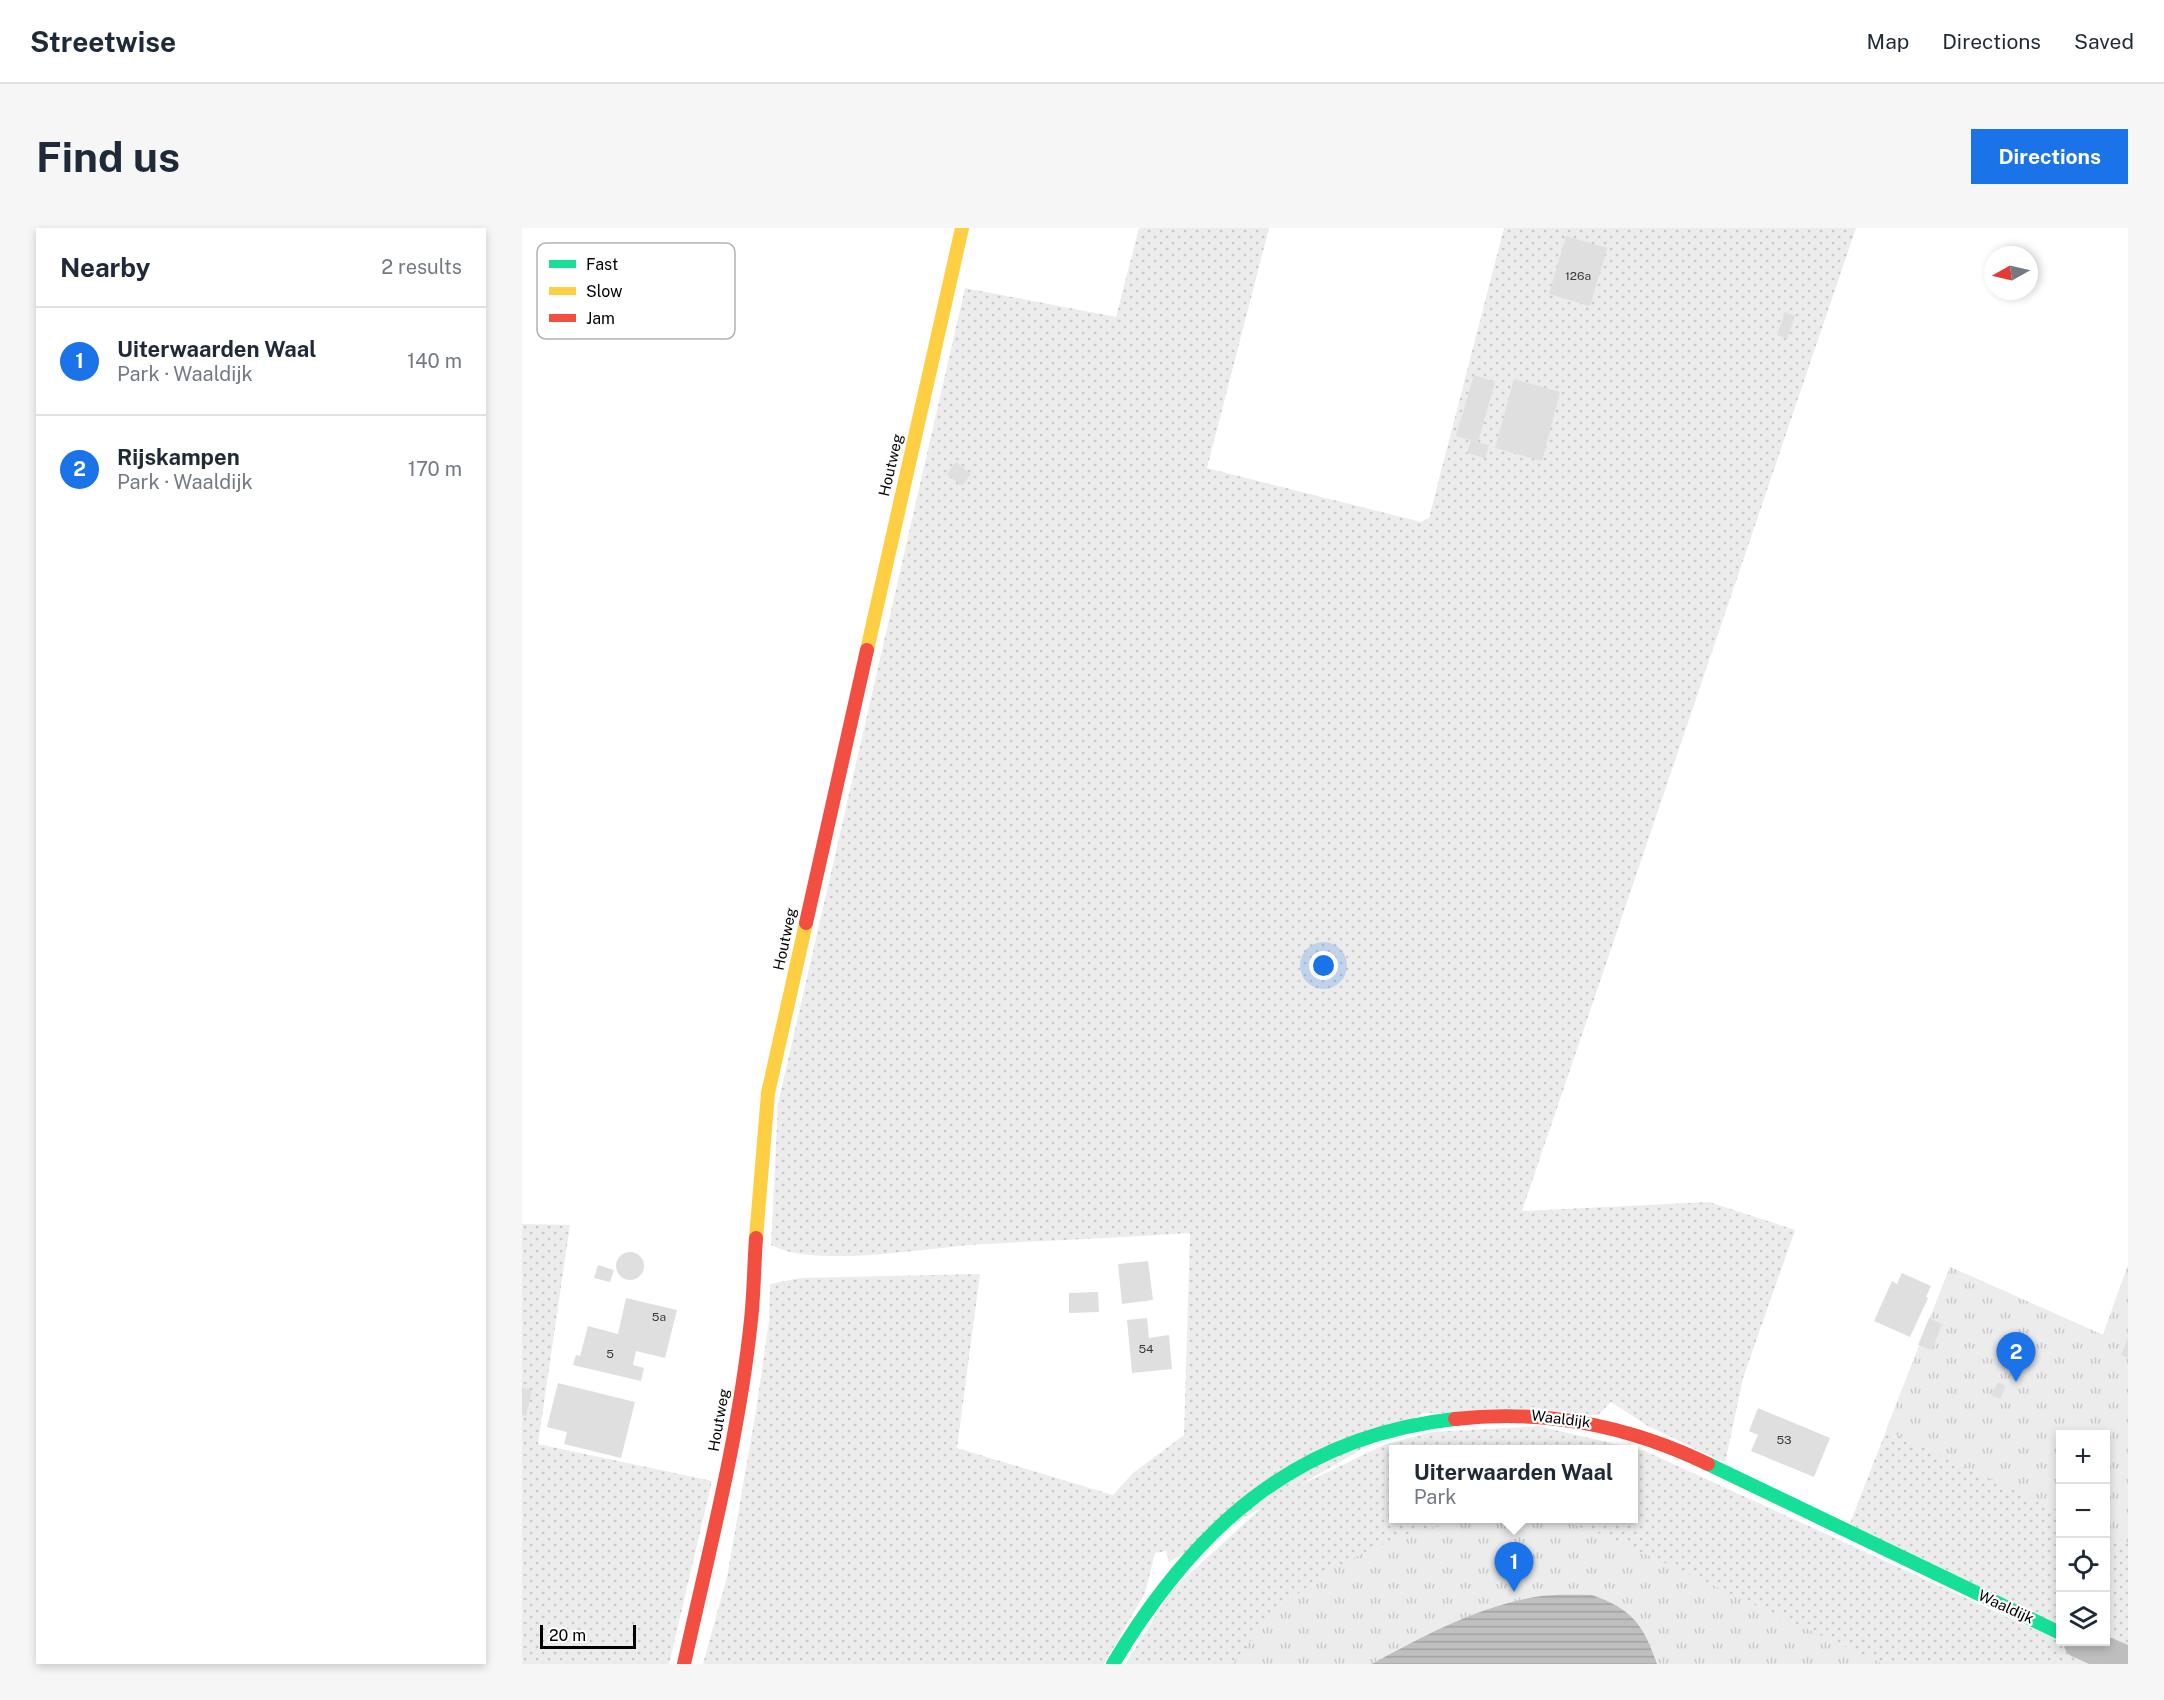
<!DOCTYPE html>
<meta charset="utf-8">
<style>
body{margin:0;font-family:"Public Sans",sans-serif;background:#f6f6f7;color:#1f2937}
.controls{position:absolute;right:18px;bottom:18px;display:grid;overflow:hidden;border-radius:0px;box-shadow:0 3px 9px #0003}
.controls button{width:54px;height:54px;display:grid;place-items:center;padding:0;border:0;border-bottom:2px solid #e0e1e3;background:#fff;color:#1f2937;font:30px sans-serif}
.compass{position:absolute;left:1462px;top:18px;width:54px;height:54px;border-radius:50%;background:#fff;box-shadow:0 3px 9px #0003;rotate:262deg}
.scale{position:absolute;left:18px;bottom:15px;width:96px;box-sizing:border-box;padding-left:6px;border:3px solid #000;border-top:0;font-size:16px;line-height:21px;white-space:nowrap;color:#000;-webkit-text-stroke:4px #fff;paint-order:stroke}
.you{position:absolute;left:802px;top:738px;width:21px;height:21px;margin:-15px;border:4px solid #fff;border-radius:50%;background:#1a73e8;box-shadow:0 0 0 9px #1a73e833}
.badge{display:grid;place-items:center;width:39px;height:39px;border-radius:50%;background:#1a73e8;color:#fff;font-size:20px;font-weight:700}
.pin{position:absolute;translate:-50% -50px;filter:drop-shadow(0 2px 3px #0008)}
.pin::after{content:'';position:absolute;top:32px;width:21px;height:18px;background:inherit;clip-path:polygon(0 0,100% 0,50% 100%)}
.popup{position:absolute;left:867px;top:1217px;width:249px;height:78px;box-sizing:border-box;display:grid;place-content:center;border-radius:0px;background:#fff;filter:drop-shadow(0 2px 4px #0005);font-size:20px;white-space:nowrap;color:#747a83}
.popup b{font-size:22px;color:#1f2937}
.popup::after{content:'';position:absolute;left:50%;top:100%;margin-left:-12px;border:12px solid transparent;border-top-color:#fff}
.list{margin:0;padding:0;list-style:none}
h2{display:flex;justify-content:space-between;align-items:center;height:78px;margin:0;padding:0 24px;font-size:26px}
h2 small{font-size:20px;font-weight:400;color:#747a83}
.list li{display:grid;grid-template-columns:39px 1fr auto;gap:18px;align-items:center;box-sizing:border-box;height:108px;padding:0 24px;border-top:2px solid #e0e1e3}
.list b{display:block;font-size:22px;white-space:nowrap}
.list p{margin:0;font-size:20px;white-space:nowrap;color:#747a83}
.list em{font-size:20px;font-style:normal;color:#747a83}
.icon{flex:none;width:33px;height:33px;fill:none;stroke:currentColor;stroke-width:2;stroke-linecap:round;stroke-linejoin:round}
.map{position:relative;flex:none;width:1606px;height:1436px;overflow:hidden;border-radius:0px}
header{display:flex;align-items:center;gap:36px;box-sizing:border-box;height:84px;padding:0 30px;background:#fff;border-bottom:2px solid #e0e1e3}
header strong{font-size:28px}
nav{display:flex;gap:33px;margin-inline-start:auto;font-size:21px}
.intro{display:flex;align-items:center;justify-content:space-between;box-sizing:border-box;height:144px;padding:0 36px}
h1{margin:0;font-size:42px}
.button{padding:15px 27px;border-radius:0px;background:#1a73e8;color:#fff;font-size:21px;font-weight:700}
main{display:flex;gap:36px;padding:0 36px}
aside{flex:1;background:#fff;border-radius:0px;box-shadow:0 3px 9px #0003}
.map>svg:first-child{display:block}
.grass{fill:url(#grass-dots);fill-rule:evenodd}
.park{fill:url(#park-tufts)}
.water{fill:url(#water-rules)}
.building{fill:#dfdfdf}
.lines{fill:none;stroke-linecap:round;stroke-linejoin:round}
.street{stroke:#bebebe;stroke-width:33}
.fast{stroke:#16e098;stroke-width:14}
.slow{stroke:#ffcf43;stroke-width:14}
.jam{stroke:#f24e42;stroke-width:14}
.labels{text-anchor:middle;stroke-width:4.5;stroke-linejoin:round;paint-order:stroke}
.number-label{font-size:12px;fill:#383838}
.street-label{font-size:15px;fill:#000;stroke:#fff}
.key{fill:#fff;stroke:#b2b2b2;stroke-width:1.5}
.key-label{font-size:16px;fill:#000}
</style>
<header>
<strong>Streetwise</strong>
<nav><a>Map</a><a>Directions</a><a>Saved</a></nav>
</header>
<div class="intro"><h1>Find us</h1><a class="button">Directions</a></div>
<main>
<aside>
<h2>Nearby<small>2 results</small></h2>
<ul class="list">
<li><span class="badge">1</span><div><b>Uiterwaarden Waal</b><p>Park · Waaldijk</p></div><em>140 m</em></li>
<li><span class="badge">2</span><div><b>Rijskampen</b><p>Park · Waaldijk</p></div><em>170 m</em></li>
</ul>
</aside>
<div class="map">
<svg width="1606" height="1436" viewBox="0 0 1606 1436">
<defs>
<pattern id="grass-dots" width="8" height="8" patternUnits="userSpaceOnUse" patternTransform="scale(1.5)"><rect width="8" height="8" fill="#ececec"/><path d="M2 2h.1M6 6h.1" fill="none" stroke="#c9c9c9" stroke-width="1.8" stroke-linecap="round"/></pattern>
<pattern id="park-tufts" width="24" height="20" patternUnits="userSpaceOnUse" patternTransform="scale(1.5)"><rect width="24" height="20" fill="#ececec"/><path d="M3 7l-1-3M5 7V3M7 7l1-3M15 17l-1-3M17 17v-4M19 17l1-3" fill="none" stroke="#c9c9c9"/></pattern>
<pattern id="water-rules" width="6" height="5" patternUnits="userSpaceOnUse" patternTransform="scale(1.5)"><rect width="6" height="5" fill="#bfbfbf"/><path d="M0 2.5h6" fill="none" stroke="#a2a2a2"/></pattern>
</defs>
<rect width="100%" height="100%" fill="#fff"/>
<g class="grass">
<path d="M 617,0 L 747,0 L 685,240 L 899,294 L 907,290 L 982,0 L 1334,0 L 1000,983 L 1187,974 L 1273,1002 L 1221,1150 L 1203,1235 L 1126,1198 L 1089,1174 L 1076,1187 L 901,1185 L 647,1334 L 644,1323 L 633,1325 L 623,1365 L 582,1436 L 181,1436 L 205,1349 L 234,1183 L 247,1093 L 248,1056 L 279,1050 L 458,1046 L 435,1220 L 591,1267 L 611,1245 L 662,1207 L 668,1005 C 599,1010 531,1012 462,1016 C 407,1019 294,1041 249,1017 L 256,876 L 443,60 L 594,89 Z"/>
<polygon points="0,996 48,997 16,1216 190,1253 147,1436 0,1436"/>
<polygon points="1606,1037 1606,1427 1584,1414 1584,1206 1538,1206 1538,1397 1325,1303 1428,1039 1581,1107"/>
<path d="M 1016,1198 L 1123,1223 L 1553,1420 L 1568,1436 L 603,1436 L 650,1362 L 749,1271 L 862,1217 L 910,1204 ZM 872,1222 L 1112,1222 L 1112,1290 L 872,1290 Z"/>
</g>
<g class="park">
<polygon points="1606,1037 1606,1315 1584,1305 1584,1206 1538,1206 1538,1284 1364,1202 1428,1039 1581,1107"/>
<path d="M 953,1290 L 1033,1291 L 1082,1307 L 1361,1436 L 711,1436 C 770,1351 852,1309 953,1290 Z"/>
</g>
<path class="water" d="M 1070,1367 C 1110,1381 1121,1396 1135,1436 L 850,1436 C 901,1408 955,1379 1013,1369 C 1031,1366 1051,1367 1070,1367 Z"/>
<g class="building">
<polygon points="1044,8 1085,20 1068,78 1027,66"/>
<polygon points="1263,84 1273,88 1265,111 1255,107"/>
<polygon points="952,147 973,154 956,214 967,217 963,230 945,225 949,212 934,208"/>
<polygon points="992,151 1038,164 1020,233 973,220"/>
<polygon points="434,234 449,246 440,258 425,246"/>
<circle cx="108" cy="1038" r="14"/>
<polygon points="626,1033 631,1072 600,1076 596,1036"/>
<polygon points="76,1037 92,1042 88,1054 72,1050"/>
<polygon points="1380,1045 1409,1058 1404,1069 1406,1070 1388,1109 1352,1093 1370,1053 1375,1056"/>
<polygon points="576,1064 577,1084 547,1085 547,1065"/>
<polygon points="104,1070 155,1082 143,1130 114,1123 111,1137 122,1140 119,1153 51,1137 54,1127 58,1128 66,1098 96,1106"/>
<polygon points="625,1090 627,1110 647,1107 650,1141 610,1145 605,1092"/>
<polygon points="1407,1090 1420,1096 1410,1122 1396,1117"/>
<polygon points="1606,1110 1606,1130 1599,1127"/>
<polygon points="1476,1154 1484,1158 1478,1171 1469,1167"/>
<polygon points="36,1155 113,1174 99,1230 42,1216 45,1204 25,1199"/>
<polygon points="0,1160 10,1162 4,1188 0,1187"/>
<polygon points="1236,1180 1308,1210 1292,1249 1229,1223 1236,1207 1227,1203"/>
</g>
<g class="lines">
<polyline class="street" points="1558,1414 1606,1435"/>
<g class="fast">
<polyline points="1186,1236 1538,1405"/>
<path d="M 591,1436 C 671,1302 772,1208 933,1191"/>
</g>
<g class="slow">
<polyline points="345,422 440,0"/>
<polyline points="234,1010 246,865 284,695"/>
</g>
<g class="jam">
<polyline points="284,695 345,422"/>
<path d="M 933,1191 C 1023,1181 1105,1197 1186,1236"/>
<path d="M 162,1436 C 187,1322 217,1208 229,1092 C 232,1065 232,1037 234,1010"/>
</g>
</g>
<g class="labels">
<g class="number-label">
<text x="1056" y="52">126a</text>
<text x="137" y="1093">5a</text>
<text x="624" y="1125">54</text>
<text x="88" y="1130">5</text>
<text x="1262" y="1216">53</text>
</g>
<g class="street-label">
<text transform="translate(369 237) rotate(-77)" y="5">Houtweg</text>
<text transform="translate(263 711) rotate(-78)" y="5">Houtweg</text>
<text transform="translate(1039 1191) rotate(7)" y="5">Waaldijk</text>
<text transform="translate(197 1192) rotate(-80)" y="5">Houtweg</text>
<text transform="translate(1484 1379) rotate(25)" y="5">Waaldijk</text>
</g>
</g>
<rect x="15" y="15" width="198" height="96" rx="9" class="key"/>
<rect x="27" y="32" width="27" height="8" fill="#16e098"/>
<rect x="27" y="59" width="27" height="8" fill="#ffcf43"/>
<rect x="27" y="86" width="27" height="8" fill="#f24e42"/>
<g class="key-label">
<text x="64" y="42">Fast</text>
<text x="64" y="69">Slow</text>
<text x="64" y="96">Jam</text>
</g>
</svg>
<div class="controls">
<button>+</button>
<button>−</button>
<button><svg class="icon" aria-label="locate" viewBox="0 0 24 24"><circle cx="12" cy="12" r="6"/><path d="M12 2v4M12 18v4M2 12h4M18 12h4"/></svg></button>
<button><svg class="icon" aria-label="layers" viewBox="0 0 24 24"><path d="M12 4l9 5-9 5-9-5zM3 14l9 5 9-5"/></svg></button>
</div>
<svg class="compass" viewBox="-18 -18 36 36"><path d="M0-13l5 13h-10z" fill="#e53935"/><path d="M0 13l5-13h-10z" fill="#747a83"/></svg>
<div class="scale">20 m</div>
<div class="you"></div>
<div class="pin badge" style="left:992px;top:1364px">1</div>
<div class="popup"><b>Uiterwaarden Waal</b>Park</div>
<div class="pin badge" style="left:1494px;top:1154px">2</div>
</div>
</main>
